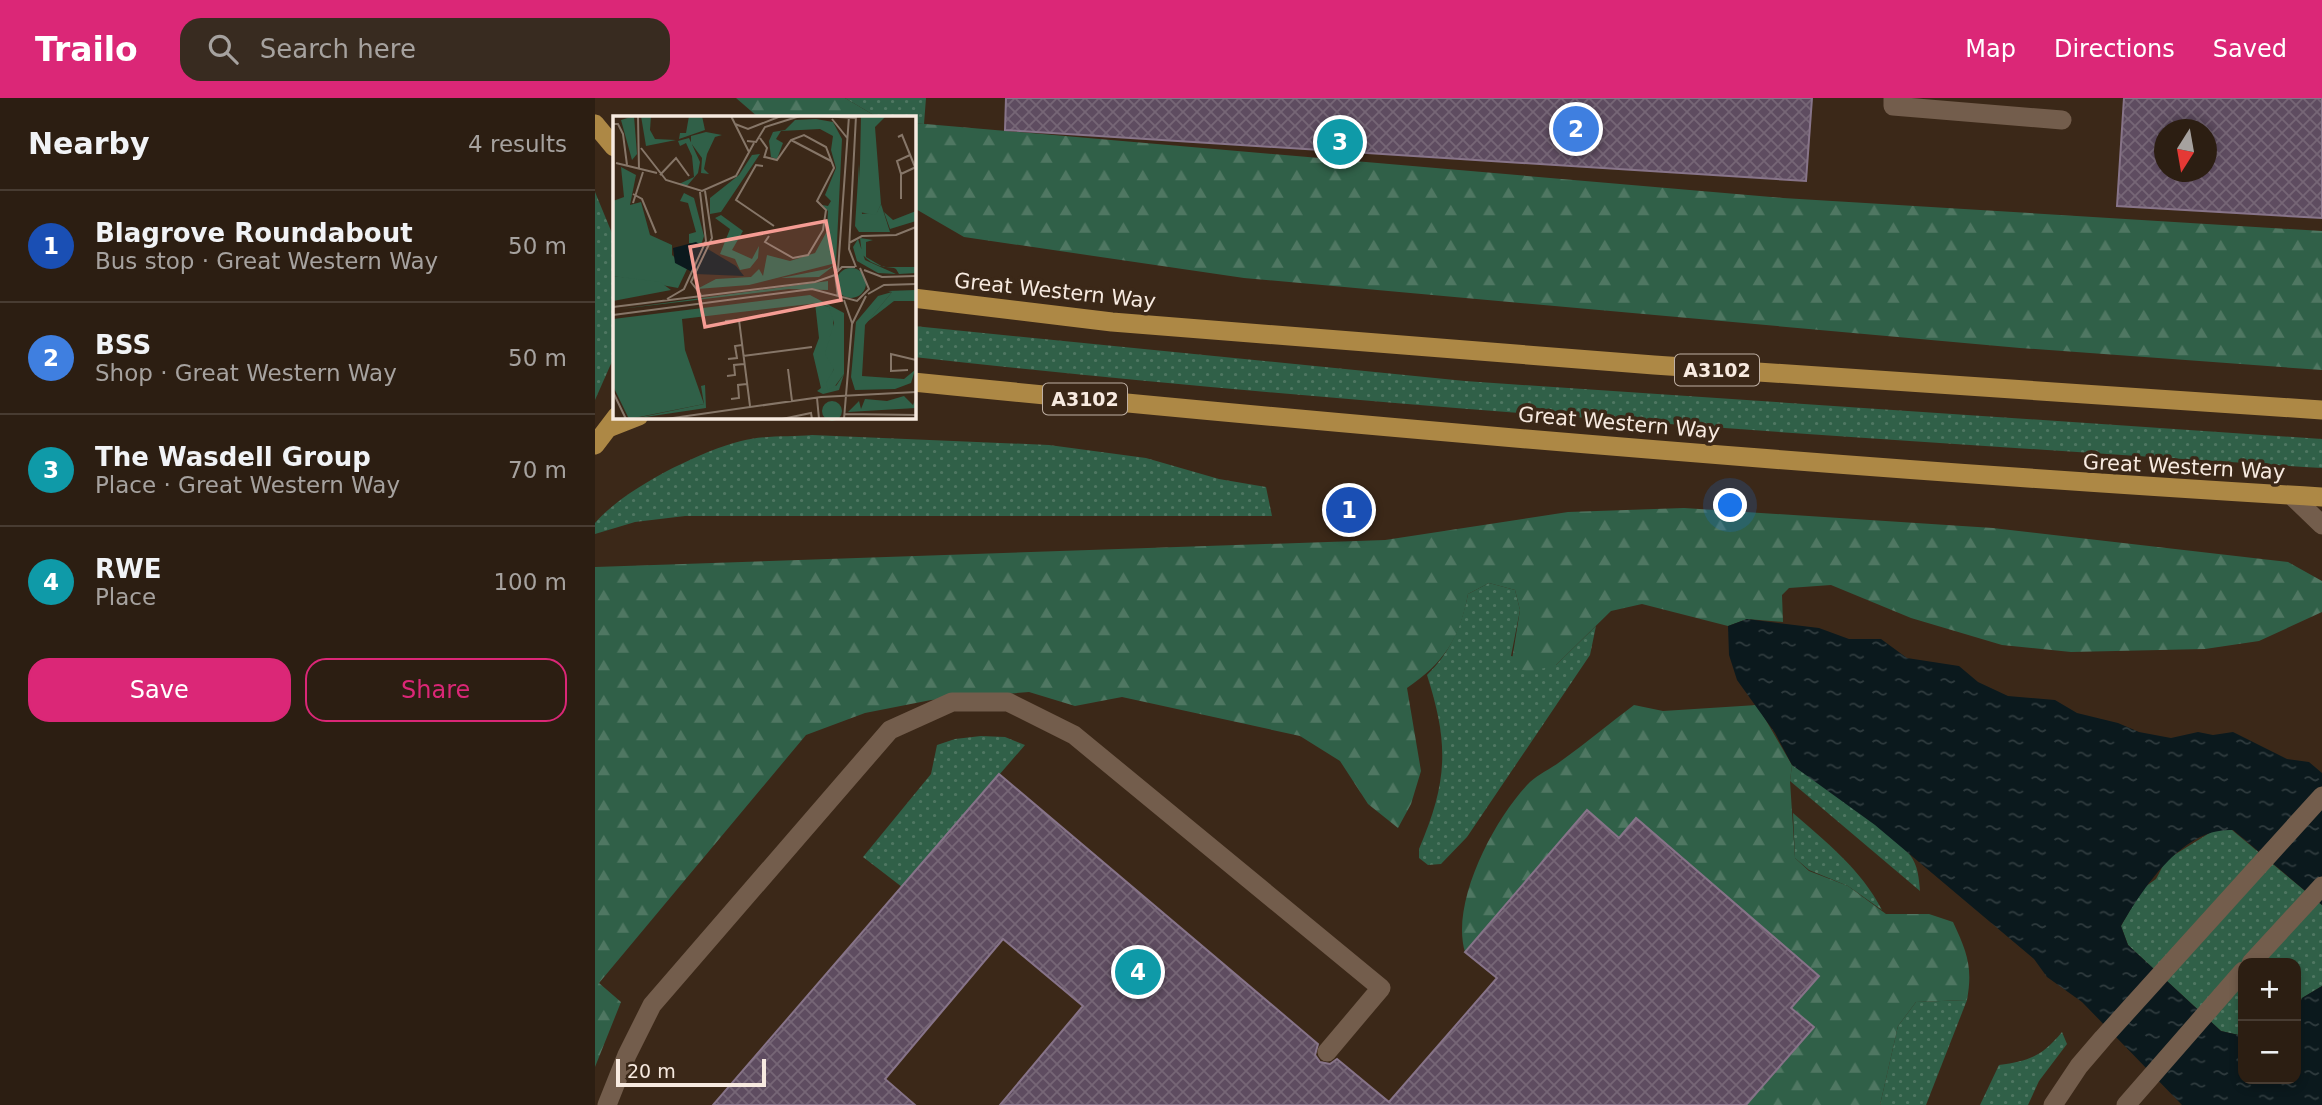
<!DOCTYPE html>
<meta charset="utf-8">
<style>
body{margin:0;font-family:"DejaVu Sans",sans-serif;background:#382b20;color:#f1f3f6}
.controls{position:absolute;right:21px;bottom:21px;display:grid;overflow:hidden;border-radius:14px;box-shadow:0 4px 10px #0003}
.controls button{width:63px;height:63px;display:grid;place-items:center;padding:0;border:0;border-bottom:2px solid #483c32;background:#2c1e12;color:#f1f3f6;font:35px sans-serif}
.compass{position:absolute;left:1559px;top:21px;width:63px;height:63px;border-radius:50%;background:#2c1e12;box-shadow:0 4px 10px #0003;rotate:191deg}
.scale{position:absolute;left:21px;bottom:18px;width:150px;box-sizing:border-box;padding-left:7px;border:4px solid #f7eae0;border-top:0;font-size:19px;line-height:24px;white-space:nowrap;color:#f7eae0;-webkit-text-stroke:5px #3b2818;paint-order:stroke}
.you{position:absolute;left:1136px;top:408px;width:24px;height:24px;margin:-18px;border:5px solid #fff;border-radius:50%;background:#1a73e8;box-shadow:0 0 0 10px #1a73e833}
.badge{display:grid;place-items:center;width:46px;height:46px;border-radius:50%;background:#db2777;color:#fff;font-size:23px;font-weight:700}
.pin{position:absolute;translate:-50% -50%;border:4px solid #fff;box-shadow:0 2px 7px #0006}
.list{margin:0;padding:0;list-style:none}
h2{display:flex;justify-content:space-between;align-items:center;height:91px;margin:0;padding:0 28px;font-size:30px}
h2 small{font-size:23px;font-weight:400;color:#a6a29f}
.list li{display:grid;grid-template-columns:46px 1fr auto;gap:21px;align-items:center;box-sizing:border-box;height:112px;padding:0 28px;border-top:2px solid #483c32}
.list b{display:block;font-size:26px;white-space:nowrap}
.list p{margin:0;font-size:23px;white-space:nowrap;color:#a6a29f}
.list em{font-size:23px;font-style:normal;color:#a6a29f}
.actions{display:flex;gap:14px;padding:21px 28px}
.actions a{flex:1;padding:16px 0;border:2px solid #db2777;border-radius:21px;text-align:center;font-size:24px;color:#db2777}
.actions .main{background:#db2777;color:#fff}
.icon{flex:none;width:38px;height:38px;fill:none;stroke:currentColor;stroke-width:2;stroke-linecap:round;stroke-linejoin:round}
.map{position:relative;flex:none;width:1727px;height:1007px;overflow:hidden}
header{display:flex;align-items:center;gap:42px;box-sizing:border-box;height:98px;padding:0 35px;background:#db2777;color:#fff}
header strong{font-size:33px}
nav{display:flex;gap:38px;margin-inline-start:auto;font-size:24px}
.search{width:490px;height:63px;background:#382b20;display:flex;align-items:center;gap:18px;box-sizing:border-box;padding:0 24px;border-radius:21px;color:#a6a29f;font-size:26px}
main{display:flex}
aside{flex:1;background:#2c1e12}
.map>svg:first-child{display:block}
.grass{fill:url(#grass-dots)}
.forest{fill:url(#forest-firs)}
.water{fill:url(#water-ripples)}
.building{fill:url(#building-cross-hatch);stroke:#877489;stroke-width:2;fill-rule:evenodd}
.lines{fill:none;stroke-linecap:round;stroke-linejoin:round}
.service{stroke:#735d4c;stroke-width:19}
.primary{stroke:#ad8845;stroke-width:19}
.labels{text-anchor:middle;stroke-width:7;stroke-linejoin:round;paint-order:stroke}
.shield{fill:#3b2818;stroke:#bfb0a4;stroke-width:2}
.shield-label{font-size:19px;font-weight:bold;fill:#f7eae0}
.street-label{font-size:21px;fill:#f7eae0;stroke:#3b2818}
.inset-road{fill:none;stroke:#867668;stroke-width:2}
.view{fill:#f59c93;fill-opacity:0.15;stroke:#f59c93;stroke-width:3.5}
.inset-edge{fill:none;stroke:#f7eae0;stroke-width:3.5}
</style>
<header>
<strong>Trailo</strong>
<div class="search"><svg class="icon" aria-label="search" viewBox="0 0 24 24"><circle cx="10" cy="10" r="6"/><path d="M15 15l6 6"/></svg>Search here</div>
<nav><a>Map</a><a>Directions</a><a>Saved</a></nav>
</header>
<main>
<aside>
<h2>Nearby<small>4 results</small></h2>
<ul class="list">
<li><span class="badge" style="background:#1a4fb4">1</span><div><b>Blagrove Roundabout</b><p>Bus stop · Great Western Way</p></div><em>50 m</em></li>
<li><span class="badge" style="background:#3f7fe0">2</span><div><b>BSS</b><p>Shop · Great Western Way</p></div><em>50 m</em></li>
<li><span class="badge" style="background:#0f9aa8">3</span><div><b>The Wasdell Group</b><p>Place · Great Western Way</p></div><em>70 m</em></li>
<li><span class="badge" style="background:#0f9aa8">4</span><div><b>RWE</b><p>Place</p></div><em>100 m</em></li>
</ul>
<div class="actions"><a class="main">Save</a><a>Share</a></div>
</aside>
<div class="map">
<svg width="1727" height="1007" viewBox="0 0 1727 1007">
<defs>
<pattern id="grass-dots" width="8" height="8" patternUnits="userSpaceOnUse" patternTransform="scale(1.75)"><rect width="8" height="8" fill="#306048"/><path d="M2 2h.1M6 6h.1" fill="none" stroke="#4f7762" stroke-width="1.8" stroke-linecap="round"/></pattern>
<pattern id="forest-firs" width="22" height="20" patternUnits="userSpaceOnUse" patternTransform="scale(1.75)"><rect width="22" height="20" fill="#306048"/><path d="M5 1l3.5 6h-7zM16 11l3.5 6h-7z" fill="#4f7762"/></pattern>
<pattern id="water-ripples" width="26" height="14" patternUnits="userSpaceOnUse" patternTransform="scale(1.75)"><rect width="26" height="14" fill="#0b191d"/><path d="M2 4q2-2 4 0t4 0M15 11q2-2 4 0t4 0" fill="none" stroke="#2f3b3e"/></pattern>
<pattern id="building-cross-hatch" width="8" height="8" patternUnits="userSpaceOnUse" patternTransform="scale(1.75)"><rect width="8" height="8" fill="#5e4c60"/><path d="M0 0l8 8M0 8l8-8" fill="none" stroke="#766676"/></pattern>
</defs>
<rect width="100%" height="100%" fill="#3b2818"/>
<g class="grass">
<polygon points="250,0 331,0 329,26 319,25 318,19 282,19"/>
<polygon points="0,94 19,140 19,259 0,302"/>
<path d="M 319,228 L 870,283 L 1727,341 L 1727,370 C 1257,339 787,311 319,259 Z"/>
<path d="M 217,337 L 454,347 L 551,360 L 624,381 L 671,389 L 677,418 L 90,418 L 40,424 L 0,436 L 0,425 C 29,391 103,354 146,343 C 168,337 195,339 217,337 Z"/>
<path d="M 894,485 L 920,492 L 925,512 L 916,558 L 961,567 L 1001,528 L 995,557 L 872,739 L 846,766 L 833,767 L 824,760 L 824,751 C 853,683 854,646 832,577 C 855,555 867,527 873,496 Z"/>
<polygon points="386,638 410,639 430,647 307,789 268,759 336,676 342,647 360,641"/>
<path d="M 1197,667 C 1233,690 1288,725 1315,757 C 1323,767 1324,781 1325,793 L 1195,683 Z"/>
<path d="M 1198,715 C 1232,745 1266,771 1287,812 L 1253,788 L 1214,772 L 1200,760 Z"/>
<polygon points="1621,731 1637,732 1727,807 1727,888 1707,900 1701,915 1701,865 1648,865 1648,938 1626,933 1533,847 1526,828 1547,791 1561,781 1571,762"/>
<polygon points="1372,902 1331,1007 1285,1007 1303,928 1321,904"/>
<path d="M 1467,934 L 1472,946 L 1444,983 L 1433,1007 L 1385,1007 L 1404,967 C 1435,963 1447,958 1467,934 Z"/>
</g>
<g class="forest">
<polygon points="141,0 250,0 282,19 163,19"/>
<polygon points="319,25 1188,100 1727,133 1727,272 1425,250 649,180 369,139 319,110"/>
<path d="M 1089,410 L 1398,430 L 1693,464 L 1727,483 L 1727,514 L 1664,543 L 1610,551 L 1476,554 L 1407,547 L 1316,520 L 1236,487 L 1194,490 L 1187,497 L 1188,524 L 1152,521 L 1133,528 L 1047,506 L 1016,513 L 961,567 L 934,574 L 916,568 L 925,512 L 920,492 L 894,485 L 873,496 C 865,540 849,565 812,590 L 826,673 L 816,706 L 803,730 L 773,706 L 745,663 L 705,638 L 527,599 L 480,608 L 434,594 L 336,602 L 270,615 L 211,637 L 4,885 L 26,904 L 0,969 L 0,469 L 790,442 L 973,414 Z"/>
<path d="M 1039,607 L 1068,613 L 1162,607 L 1197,667 L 1195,683 L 1200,760 L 1214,773 L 1253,788 L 1291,816 L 1334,816 L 1358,824 C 1372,854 1378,869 1372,902 L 1321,904 L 1303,928 L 1285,1007 L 1151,1007 L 1218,929 L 1196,910 L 1221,876 L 1041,720 L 1024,740 L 992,713 L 870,854 C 855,804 900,719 935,684 C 944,676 957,670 966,663 C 991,645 1015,625 1039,607 Z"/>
</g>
<path class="water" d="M 1152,521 L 1224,530 L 1254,541 L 1286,541 L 1312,560 L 1364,568 L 1383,584 L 1413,598 L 1460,602 L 1482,615 L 1523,625 L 1544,634 L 1576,640 L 1603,634 L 1618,637 L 1638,634 L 1692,661 L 1714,664 L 1727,675 L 1727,807 L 1638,732 C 1588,729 1548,790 1526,828 L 1533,847 L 1626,933 L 1648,938 L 1648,981 L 1701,981 L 1701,915 L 1707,900 L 1727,888 L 1727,1007 L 1587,1007 L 1487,904 L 1452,879 L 1439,861 L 1280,727 L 1197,667 L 1180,635 L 1142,582 L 1134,557 L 1133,528 Z"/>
<g class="building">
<polygon points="411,0 1217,0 1211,83 410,32"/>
<path d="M 1529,0 L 1727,0 L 1727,120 L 1522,108 ZM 1570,32 L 1612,32 L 1612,74 L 1570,74 Z"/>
<polygon points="404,676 723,946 720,957 725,964 735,966 742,961 794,1004 902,880 870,854 992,712 1024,740 1041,720 1224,878 1196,910 1219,929 1151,1007 405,1007 488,908 408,841 290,981 320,1007 118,1007"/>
</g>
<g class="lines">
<g class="service">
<polyline points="1298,0 1298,8 1467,22"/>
<polyline points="1697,398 1727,427"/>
<polyline points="1656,865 1727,788"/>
<polyline points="12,1007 32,957 57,907 295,632 357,604 413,604 479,637 786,890 732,954"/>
<polyline points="1458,1007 1484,968 1508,940 1727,698"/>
<polyline points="1531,1007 1648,873"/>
</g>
<g class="primary">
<polyline points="0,26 19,49"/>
<polyline points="318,200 517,224 1059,267 1727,312"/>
<path d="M 318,284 C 787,331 1257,371 1727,399"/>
<polyline points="16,329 44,318"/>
<polyline points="0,347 22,318"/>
</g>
</g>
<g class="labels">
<g class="shield">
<rect x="1080" y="256.5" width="84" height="31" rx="5"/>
<rect x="448" y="285.5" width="84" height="31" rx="5"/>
</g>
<g class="shield-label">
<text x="1122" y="279">A3102</text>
<text x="490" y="308">A3102</text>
</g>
<g class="street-label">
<text transform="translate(460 193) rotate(6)" y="7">Great Western Way</text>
<text transform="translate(1024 325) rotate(5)" y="7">Great Western Way</text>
<text transform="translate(1589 369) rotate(3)" y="7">Great Western Way</text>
</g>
</g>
<g transform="translate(18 18)">
<rect width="303" height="303" fill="#3b2818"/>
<path d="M 21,0 L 24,38 L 19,44 L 8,4 ZM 28,0 L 38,0 L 37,14 L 42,23 L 63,24 L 33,30 ZM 76,0 L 89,0 L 92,14 L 66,23 L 67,17 L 73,17 ZM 93,16 L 109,19 L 102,21 L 94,38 L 91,53 L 96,58 L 88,57 L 89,42 L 78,27 L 78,20 ZM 76,22 L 87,46 L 85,57 L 74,70 L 66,68 L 81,61 L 79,40 L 73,27 L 67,30 L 65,25 ZM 246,48 L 249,98 L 264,96 L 268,88 L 277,116 L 246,116 L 242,110 ZM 8,51 L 23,59 L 17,89 L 28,86 L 37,119 L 59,129 L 59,139 L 74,153 L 65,172 L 0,160 L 0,85 L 11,81 ZM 247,122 L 260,124 L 253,126 L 253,141 L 270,151 L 303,151 L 303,157 L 286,158 L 283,153 L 281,152 L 273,151 L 267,150 L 258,146 L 254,143 L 249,138 ZM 245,123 L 252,144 L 283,158 L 265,157 L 244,145 L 240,131 ZM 222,149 L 206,161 L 168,162 L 214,153 ZM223 167a15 15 0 1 1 30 0a15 15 0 1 1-30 0ZM 215,165 L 215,174 L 176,173 L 7,193 ZM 303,174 L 303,185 L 281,185 L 254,206 L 279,176 L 275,175 ZM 202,187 L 216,191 L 220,198 L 221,253 L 216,264 L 223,270 L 231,258 L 226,274 L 210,278 L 204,275 L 208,272 L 200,238 L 206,222 ZM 92,269 L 93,292 L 19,303 L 91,288 L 88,270 ZM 291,280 L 300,289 L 303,281 L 303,292 L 235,296 L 246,285 L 248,293 L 252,283 L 274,285 ZM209 295a10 10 0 1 1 20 0a10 10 0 1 1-20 0Z" fill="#306048"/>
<path d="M 248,0 L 273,0 L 262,11 L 268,88 L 263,99 L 246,96 ZM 203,3 L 220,6 L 229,23 L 223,147 L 136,169 L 84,173 L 103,163 L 138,161 L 146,153 L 150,160 L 154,139 L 177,145 L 202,137 L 214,115 L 215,95 L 209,89 L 215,90 L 218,85 L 212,79 L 223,52 L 218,34 L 220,20 L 207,13 L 168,15 L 163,23 L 170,27 L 164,43 L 158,41 L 156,25 L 160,16 L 172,14 L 182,4 ZM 147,38 L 108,96 L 97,98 L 97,82 L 126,59 L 139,39 ZM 71,77 L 81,82 L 91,120 L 88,129 L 76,127 L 76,118 L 83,116 L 75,87 L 67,85 ZM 303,95 L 303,105 L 277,113 L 271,96 L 280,104 ZM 108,99 L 130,115 L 119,134 L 139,143 L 146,130 L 145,142 L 137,152 L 127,154 L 122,143 L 107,138 L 117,113 L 102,102 ZM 0,160 L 47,166 L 58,174 L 0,185 ZM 279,176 L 252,209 L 249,260 L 291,263 L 302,254 L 298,267 L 282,273 L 242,274 L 238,261 L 243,206 L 265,180 ZM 197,179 L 231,197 L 231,258 L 222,270 L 215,274 L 213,267 L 221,253 L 212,238 L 221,207 L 216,191 L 205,187 L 69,203 L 72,234 L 91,288 L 16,303 L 0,270 L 0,203 Z" fill="#306048"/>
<path d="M 83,126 L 123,150 L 131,160 L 83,158 L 62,147 L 60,132 Z" fill="#0b191d"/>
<path class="inset-road" d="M 25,0 L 26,54M 118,0 L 136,36M 207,0 L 243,2M 219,3 L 235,23M 0,8 L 5,8 L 10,18 L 14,49M 122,8 L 135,13 L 168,0M 285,21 L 289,19 L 302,51M 147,22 L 154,32 L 151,42M 178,24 L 218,45M 134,25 L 143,26 L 152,11 L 187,0M 28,32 L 53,64 L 89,75 L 123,60 L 141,27M 152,41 L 164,44 L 178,24 L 191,19 L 213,31 L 221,52 L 204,85 L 213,94 L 210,114 L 195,139 L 180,142 L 152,126 L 156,120M 3,47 L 44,57M 150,50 L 143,49 L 123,84 L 161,110M 288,58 L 284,45 L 297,39M 47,59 L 63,42 L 76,60M 20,78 L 29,83 L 43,117M 288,83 L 288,58 L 303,51M 20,87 L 30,56M 236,127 L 249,120 L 283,119 L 303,111M 243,151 L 236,133 L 243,0M 225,154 L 236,0M 251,154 L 269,161 L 303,160M 255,178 L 271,169 L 303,168M 88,179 L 78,166 L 99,122 L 92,75M 225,180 L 222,158 L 229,151 L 242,151M 54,183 L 71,173 L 93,125 L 87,76M 231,184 L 239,207M 0,191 L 202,166 L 222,159M 0,199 L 199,173 L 244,185 L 256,173 L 247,152M 112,205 L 126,204 L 137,290M 130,240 L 199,231M 115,243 L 124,242 L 122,230 L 129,229M 175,253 L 179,285M 295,254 L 278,255 L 278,238 L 303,244M 114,260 L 122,259 L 121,249 L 131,248M 0,276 L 13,303M 204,282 L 206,303M 118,283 L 126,282 L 125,269 L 134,268M 232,298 L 303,299M 53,303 L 208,281 L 303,276M 169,303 L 198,297 L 199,303M 231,303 L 239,208 L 253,180"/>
<path class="view" d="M 213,105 L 228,184 L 92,211 L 77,131 Z"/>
<rect width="303" height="303" class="inset-edge"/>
</g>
</svg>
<div class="controls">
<button>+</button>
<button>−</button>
</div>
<svg class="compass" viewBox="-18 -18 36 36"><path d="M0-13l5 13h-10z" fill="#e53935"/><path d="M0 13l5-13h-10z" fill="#a6a29f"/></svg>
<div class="scale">20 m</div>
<div class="you"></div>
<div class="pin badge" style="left:754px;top:412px;background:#1a4fb4">1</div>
<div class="pin badge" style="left:981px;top:31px;background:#3f7fe0">2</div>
<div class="pin badge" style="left:745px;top:44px;background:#0f9aa8">3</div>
<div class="pin badge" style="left:543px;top:874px;background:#0f9aa8">4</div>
</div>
</main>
